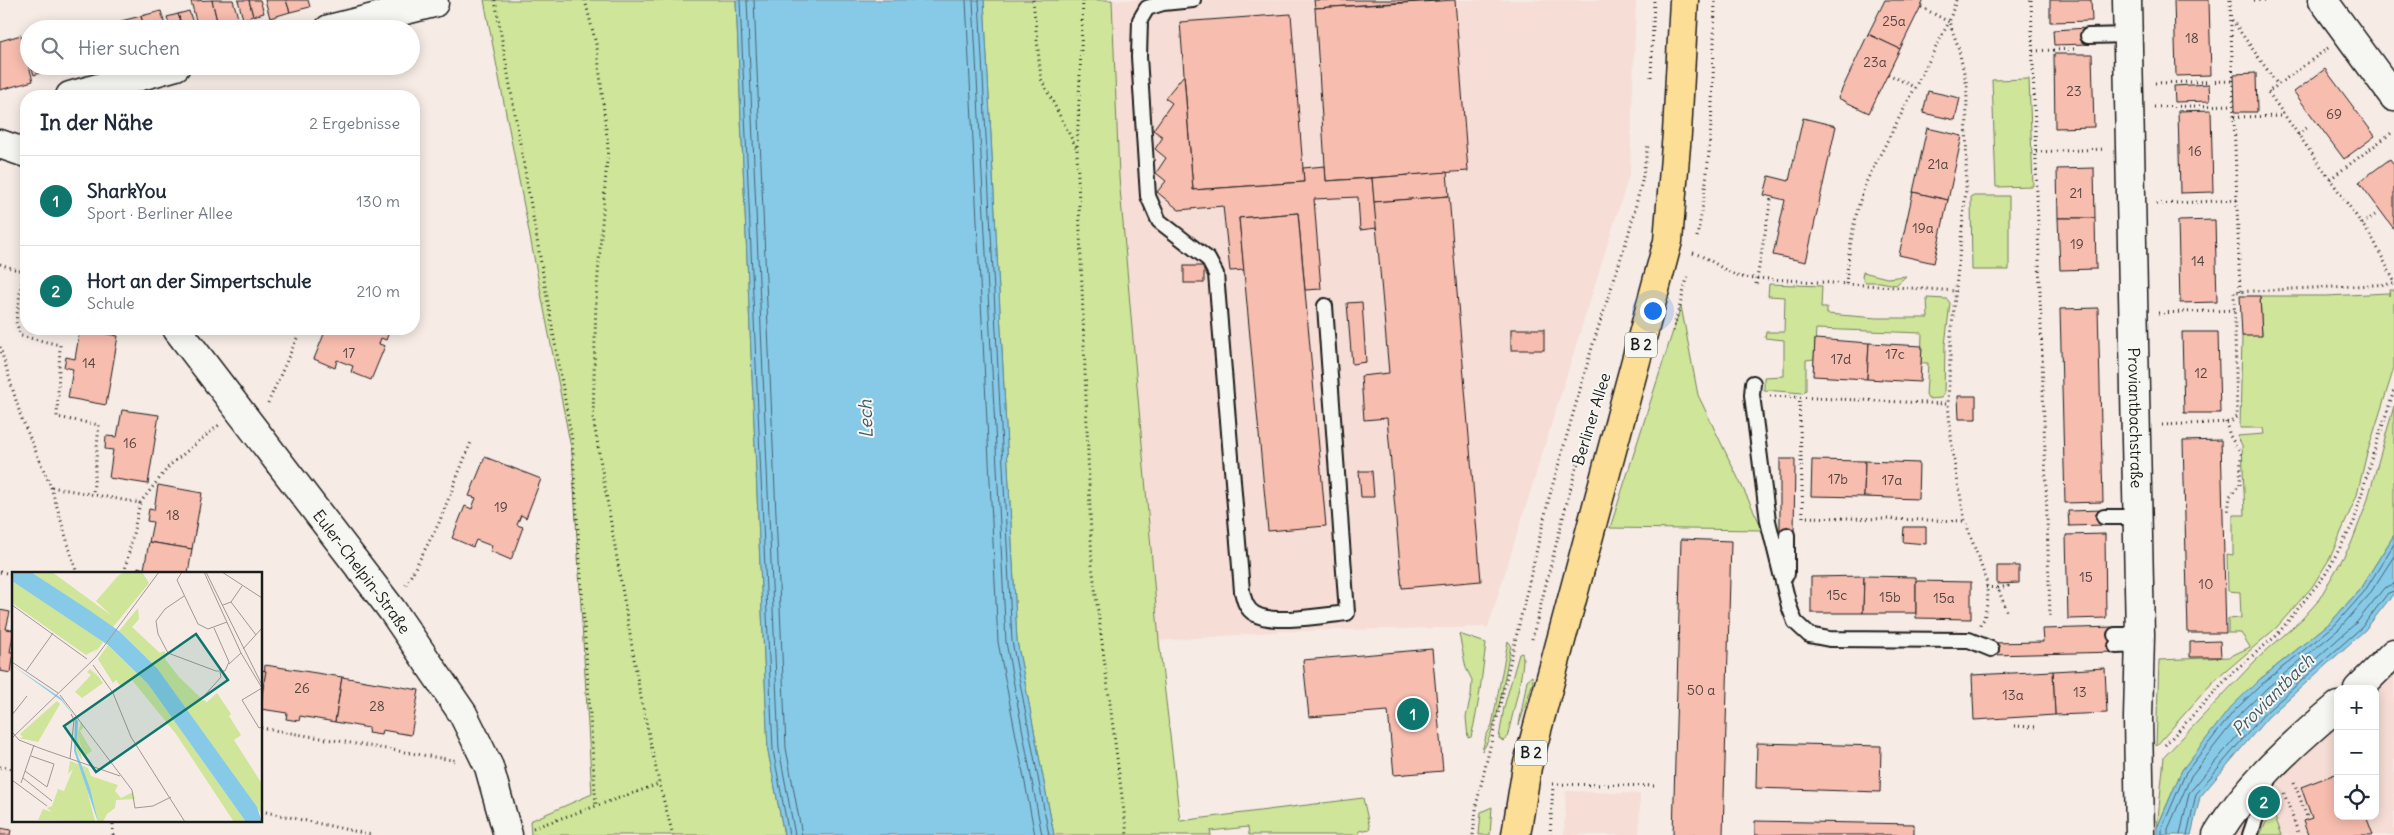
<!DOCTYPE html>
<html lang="de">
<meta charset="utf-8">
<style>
body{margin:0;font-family:Delius,sans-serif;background:#f2f2f3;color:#1f2937}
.controls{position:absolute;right:15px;bottom:15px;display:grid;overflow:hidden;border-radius:10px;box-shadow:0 2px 12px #0003}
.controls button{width:45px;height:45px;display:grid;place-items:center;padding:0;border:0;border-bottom:1px solid #e0e1e3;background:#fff;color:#1f2937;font:25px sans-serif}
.you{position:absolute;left:1652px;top:310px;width:18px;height:18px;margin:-12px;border:4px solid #fff;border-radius:50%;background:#1a73e8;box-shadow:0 0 0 8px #1a73e833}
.badge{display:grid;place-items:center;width:32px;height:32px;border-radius:50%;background:#0f766e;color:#fff;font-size:16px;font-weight:700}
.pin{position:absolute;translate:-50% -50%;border:2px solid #fff;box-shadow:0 1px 5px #0006}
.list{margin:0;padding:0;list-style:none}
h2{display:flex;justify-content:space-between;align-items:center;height:65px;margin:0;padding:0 20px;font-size:21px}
h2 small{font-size:16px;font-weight:400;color:#747a83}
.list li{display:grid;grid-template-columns:32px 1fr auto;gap:15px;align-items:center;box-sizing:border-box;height:90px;padding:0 20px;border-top:1px solid #e0e1e3}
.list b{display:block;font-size:19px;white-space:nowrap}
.list p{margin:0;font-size:16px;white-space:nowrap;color:#747a83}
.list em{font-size:16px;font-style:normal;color:#747a83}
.icon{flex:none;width:28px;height:28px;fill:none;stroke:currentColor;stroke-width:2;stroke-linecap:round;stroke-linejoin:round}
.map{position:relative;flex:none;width:2394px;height:835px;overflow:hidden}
.search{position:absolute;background:#fff;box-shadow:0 2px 12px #0003;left:20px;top:20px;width:400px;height:55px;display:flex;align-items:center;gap:12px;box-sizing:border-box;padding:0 18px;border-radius:28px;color:#747a83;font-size:19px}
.panel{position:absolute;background:#fff;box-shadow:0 2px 12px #0003;left:20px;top:90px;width:400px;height:245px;border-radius:20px}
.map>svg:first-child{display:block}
.built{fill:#f6ddd5}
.green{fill:#cee59a;stroke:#75805b}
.water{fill:#87cae8;stroke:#5c8496}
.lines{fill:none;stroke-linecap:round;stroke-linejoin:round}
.shore{stroke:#47626e;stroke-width:1}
.building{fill:#f7bdaf;stroke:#1c1c1c}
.lane-casing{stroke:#1c1c1c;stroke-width:18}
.street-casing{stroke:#1c1c1c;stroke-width:31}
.primary-casing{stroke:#1c1c1c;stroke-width:31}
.path{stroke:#1c1c1c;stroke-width:3;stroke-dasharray:1 4;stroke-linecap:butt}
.lane{stroke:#f6f6f2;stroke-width:14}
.street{stroke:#f6f6f2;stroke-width:28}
.primary{stroke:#fdde96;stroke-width:28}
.labels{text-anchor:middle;stroke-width:4;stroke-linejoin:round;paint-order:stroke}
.number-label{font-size:14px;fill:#534441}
.shield{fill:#f6f6f2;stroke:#5d5d5c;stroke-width:1}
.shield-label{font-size:15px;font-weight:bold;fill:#1c1c1c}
.street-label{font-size:16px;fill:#1c1c1c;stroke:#f6f6f2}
.water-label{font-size:18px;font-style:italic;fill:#415963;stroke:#f6f6f2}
.inset-road{fill:none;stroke:#9f9895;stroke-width:1}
.view{fill:#0f766e;fill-opacity:0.15;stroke:#0f766e;stroke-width:2.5}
.inset-edge{fill:none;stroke:#1c1c1c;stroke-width:2.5}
</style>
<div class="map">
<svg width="2394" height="835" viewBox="0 0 2394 835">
<rect width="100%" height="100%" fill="#f6ebe5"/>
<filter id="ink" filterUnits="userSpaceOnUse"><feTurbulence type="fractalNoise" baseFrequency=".02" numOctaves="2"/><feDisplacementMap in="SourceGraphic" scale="10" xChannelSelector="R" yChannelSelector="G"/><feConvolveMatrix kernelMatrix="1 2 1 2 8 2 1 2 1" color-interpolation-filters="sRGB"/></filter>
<g filter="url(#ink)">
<g class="built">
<polygon points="1112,0 1636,0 1630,172 1488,627 1284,631 1159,641 1119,177"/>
<polygon points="2394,653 2394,835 2217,835 2338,706 2338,816 2375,816 2375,689"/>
<polygon points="1566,791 1640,794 1639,835 1564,835"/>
</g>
<g class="green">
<polygon points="484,0 736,0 768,751 784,835 531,835 530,821 592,794 572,453"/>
<polygon points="984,0 1112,0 1119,177 1159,641 1180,821 1363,798 1370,829 1359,831 1359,835 1249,835 1248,827 1210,831 1211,835 1054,835 1017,641"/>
<polygon points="2029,79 2033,186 1996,187 1992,80"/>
<polygon points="1971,196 2009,196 2009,270 1972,270"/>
<polygon points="1863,272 1887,278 1906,276 1896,285 1880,282 1865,282 1862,277"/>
<polygon points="1769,284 1822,286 1821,308 1827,308 1827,314 1877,318 1928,318 1927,298 1947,299 1950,303 1945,345 1944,394 1941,398 1928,399 1926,395 1928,363 1921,363 1922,333 1816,329 1814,359 1806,360 1806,390 1803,393 1764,390 1764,377 1784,376 1784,340 1765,338 1766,332 1784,332 1785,297 1768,296"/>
<polygon points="2390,290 2394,290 2394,368 2366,457 2357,495 2330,558 2312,587 2276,628 2212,683 2156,746 2159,660 2229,657 2250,647 2241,633 2228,633 2228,619 2241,618 2240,592 2228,591 2227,554 2233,555 2233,515 2245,515 2242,445 2237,436 2264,434 2263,428 2240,428 2242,336 2262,335 2260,296 2326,296 2389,293 2389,296"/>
<polygon points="1681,306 1698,395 1763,530 1610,528"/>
<polygon points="2394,406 2394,535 2360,589 2331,622 2259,680 2182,770 2157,828 2164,757 2256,660 2302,619 2318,601 2351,544 2366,505"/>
<path d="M 1459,634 L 1486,643 C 1482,675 1479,706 1471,737 L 1468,738 L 1466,717 L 1471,696 L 1472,680 L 1466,668 Z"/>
<path d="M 1508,641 L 1511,645 C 1505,672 1498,730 1482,751 L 1486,736 L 1492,725 Z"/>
<path d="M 1522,653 C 1527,662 1510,724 1507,738 L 1503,741 L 1499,738 L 1504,707 L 1519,654 Z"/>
<polygon points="1532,676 1533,682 1519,725 1527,680"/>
<polygon points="1492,807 1490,835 1479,835 1481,812"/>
<polygon points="2272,810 2282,835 2260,835"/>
</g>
<g class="water">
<polygon points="736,0 984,0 1017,641 1054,835 784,835 768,751"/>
<polygon points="2394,535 2394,593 2365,630 2268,717 2200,797 2191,835 2157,835 2157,828 2182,770 2230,708 2259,680 2331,622 2360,589"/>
</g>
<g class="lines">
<g class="shore">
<polyline points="740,0 773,750 789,835"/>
<polyline points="747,0 779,749 795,835"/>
<polyline points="754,0 786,748 802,835"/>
<polyline points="966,0 998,642 1035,835"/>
<polyline points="973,0 1006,642 1042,835"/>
<polyline points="979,0 1012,641 1049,835"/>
<polyline points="2162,835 2162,828 2186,772 2234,711 2263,683 2335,625 2364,592 2394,544"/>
<polyline points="2168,835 2168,829 2191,776 2238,716 2267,688 2339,629 2369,595 2394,556"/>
<polyline points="2180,835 2189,793 2259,710 2357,622 2384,588 2394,584"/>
<polyline points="2187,835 2196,794 2264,714 2362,627 2388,593 2394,591"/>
</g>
</g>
<g class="building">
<polygon points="212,0 219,29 198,29 191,1"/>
<polygon points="212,0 233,0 240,25 219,29"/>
<polygon points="238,0 249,0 253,16 243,19"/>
<polygon points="249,0 260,0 264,13 253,16"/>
<polygon points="265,0 286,0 290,12 270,18"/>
<polygon points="286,0 308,0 310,7 290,12"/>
<polygon points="1314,0 1440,0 1315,8"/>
<polygon points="1455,0 1468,171 1326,181 1315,8"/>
<polygon points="1885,0 1924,0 1900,49 1868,34"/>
<polygon points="2050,0 2091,0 2092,21 2050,22"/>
<polygon points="2174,0 2209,0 2211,75 2176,76"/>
<polygon points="161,11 166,29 144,29 141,16"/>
<polygon points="189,11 195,29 183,29 178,14"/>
<polygon points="178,14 183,29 171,29 167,17"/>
<polygon points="1291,14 1304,182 1193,190 1180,22"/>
<polygon points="141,16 144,29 123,29 121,21"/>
<polygon points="2088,28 2088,44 2054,45 2053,30"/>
<polygon points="1868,34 1900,49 1869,113 1838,98"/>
<polygon points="21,35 33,81 0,90 0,41"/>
<polygon points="2054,54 2092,54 2094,127 2055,128"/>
<polygon points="31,66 43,66 45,71 34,75"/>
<polygon points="43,66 55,66 56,68 45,71"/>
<polygon points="59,66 80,66 81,69 61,74"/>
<polygon points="2325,69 2375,136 2344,159 2294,92"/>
<polygon points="2256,73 2257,112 2235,112 2234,74"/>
<polygon points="1184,75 1193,190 1304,182 1303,168 1325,166 1326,181 1372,178 1377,228 1360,230 1358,197 1314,199 1321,289 1305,290 1298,213 1239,218 1244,270 1230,271 1223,206 1179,210 1157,192 1166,181 1156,173 1166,158 1155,149 1163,137 1153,130 1172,103 1165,98"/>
<polygon points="2209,84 2210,101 2175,102 2174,86"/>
<polygon points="1928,91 1960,98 1955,120 1923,113"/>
<polygon points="2211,110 2213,192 2180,193 2178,111"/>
<polygon points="1803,118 1836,126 1806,262 1773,255 1785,200 1764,195 1769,176 1789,181"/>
<polygon points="1927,128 1962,136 1948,200 1913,192"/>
<polygon points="2390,159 2394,165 2394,229 2359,182"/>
<polygon points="2094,168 2095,218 2058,218 2057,169"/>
<polygon points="1447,172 1449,196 1374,202 1372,178"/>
<polygon points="1913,192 1948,200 1934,263 1899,255"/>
<polygon points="1449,196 1481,581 1402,588 1387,418 1364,420 1361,376 1389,373 1374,202"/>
<polygon points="1298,213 1326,526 1268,531 1239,218"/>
<polygon points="2058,218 2095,218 2096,269 2060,270"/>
<polygon points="2215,220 2217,302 2180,303 2178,221"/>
<rect x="1184" y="266" width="20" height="17"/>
<polygon points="2240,296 2260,296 2262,336 2242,336"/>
<polygon points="1362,302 1366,362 1352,364 1347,303"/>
<polygon points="2098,308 2103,502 2065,503 2060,309"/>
<polygon points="80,329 118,336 106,405 68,398 73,369 64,367 66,357 75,359"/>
<polygon points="326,329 390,329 386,340 381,338 379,344 385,346 371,380 351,372 353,366 337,360 335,368 314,359"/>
<rect x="1511" y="329" width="33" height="21"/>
<polygon points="2182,332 2218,332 2220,413 2184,413"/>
<polygon points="1815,339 1869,343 1867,379 1813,376"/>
<polygon points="1869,343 1922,346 1920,382 1867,379"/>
<polygon points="1958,396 1976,396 1976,419 1959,419"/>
<polygon points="122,410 159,415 148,484 109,478 113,450 105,449 106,436 117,437"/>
<polygon points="2221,440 2226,633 2188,633 2183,441"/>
<polygon points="485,457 541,479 526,518 521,515 517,525 523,527 511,560 490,551 492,546 476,540 473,547 452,538 465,506 472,509 474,503 476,498 469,496"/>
<polygon points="1780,459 1795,459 1794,535 1780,535"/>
<polygon points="1812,460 1865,461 1864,497 1811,496"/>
<polygon points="1865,461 1919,463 1918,499 1864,497"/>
<polygon points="1359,471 1372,471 1374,497 1361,497"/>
<polygon points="158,485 202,493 192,549 149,542 153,522 147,521 149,509 154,510"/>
<polygon points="2104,510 2104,525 2069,526 2068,511"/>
<polygon points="1904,527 1926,527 1926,544 1903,542"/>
<polygon points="2105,534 2106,618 2068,619 2066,535"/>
<polygon points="1681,539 1731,541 1723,835 1673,835"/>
<polygon points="149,542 192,549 188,574 137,574 138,567 144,569"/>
<polygon points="1997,566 2019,566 2019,583 1997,584"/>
<polygon points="1864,576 1863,613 1811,613 1811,577"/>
<polygon points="1864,576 1916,577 1916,613 1863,613"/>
<polygon points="1916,581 1971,582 1971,619 1916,618"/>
<polygon points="0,610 10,612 6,629 14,630 10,652 14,652 11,673 0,671"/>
<polygon points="2115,627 2116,652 1991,655 1990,643 2043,642 2042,629"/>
<polygon points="2220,641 2221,657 2190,657 2190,642"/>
<polygon points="1432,649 1443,771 1394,775 1388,711 1309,717 1303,660"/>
<polygon points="265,665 342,677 335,722 300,716 299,721 286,719 287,713 261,709"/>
<polygon points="2105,668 2107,713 2055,715 2053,671"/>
<polygon points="261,670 266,671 261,698"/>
<polygon points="2053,671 2055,715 1974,720 1972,675"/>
<polygon points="342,677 419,690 411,735 382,730 381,735 368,733 369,728 335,722"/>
<polygon points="1757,743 1881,746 1880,792 1756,788"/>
<polygon points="2338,773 2338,816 2366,816 2373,835 2308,835 2303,821 2312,818 2301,787"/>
<polygon points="1755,821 1914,824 1914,835 1755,835"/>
<polygon points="0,828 11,830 10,835 0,835"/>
</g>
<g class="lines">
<g class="lane-casing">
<g id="lane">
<path d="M 1193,0 L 1163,3 L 1147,8 L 1140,20 L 1139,57 L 1148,196 L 1159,221 L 1208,259 L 1216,274 L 1242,591 C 1244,600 1246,609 1255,614 C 1273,625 1326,615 1347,613 L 1325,306"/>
<polyline points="2088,36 2128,35"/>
<polyline points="1753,383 1752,395 1768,521 1789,606 1795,622 1809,635 1829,639 1969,640 1991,649"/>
<polyline points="2104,517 2138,517"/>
<polyline points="1787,574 1787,535"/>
<polyline points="2115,635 2140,635"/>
<polyline points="2116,646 2140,645"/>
<polyline points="2250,835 2269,779"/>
</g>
</g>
<g class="street-casing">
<g id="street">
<path id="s1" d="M 2127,0 L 2140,635 L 2138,718 L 2140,835"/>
<polyline points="2323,0 2394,97"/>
<polyline points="329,29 434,3"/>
<polyline points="70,96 176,66"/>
<polyline points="0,144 26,153"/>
<path id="s2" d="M 177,329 L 392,610 L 463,714 L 489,767 L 508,835"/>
<polyline points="2358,689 2394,653"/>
<path d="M 2217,835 C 2247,785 2294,743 2338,706"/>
</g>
</g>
<g class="primary-casing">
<polyline id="primary" points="1516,835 1527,767 1668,241 1677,133 1684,0"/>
</g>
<g class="path">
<polyline points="495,0 572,440 596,806"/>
<polyline points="585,0 597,48 608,147 596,300 593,417 639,688 659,783 673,835"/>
<polyline points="1033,0 1041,79 1077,149"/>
<polyline points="1083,0 1077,149 1092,565 1127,835"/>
<polyline points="1956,0 1949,22 1958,46 1967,86 1966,190 1951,336 1948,404 1953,456 1965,521 1986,579 1988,599 1984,619 1980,625"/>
<polyline points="2031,0 2050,616"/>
<polyline points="2230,0 2240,292"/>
<polyline points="2254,0 2269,0"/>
<polyline points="2232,20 2278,85"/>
<polyline points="2328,48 2268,92 2374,241 2394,281"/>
<polyline points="2033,51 2075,49"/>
<polyline points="1888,74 1914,87"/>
<polyline points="1651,77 1654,0"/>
<polyline points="2155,83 2233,81"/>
<polyline points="2154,107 2234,105"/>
<polyline points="2234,117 2284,116"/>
<polyline points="2298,135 2309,126"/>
<polyline points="2036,152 2105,149"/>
<polyline points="2330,179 2394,131"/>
<polyline points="2156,204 2237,200"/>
<polyline points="2362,224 2375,215"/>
<path d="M 1697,237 C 1713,160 1713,78 1715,0"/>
<path d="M 1693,253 C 1711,258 1723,271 1740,277 L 1957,291"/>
<polyline points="0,264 23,272 16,322 21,336 60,345 57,417 99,425 93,494"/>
<polyline points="1756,284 1771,199"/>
<path d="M 1846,284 C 1849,248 1854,214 1867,180 L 1949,22 L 1921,7"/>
<polyline points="2158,313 2235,310"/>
<polyline points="1673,331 1688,275"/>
<polyline points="0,347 21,417 51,487 140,503 124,574"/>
<polyline points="1770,396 1948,404"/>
<polyline points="1799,396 1803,517 1965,521"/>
<polyline points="268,403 301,329"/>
<polyline points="2226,422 2230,436 2241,454 2240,484 2230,496 2228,513"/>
<polyline points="2162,425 2231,422 2237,416 2234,292 2394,284"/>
<polyline points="51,487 77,574"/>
<polyline points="140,503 170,465 219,425"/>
<polyline points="0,572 14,574"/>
<polyline points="406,585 438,525 471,442"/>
<polyline points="1986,587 1998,588 2007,612"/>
<polyline points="1998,588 2008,586 2007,583"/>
<polyline points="1532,639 1570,490 1591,418"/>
<polyline points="2014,726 2037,727"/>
<polyline points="261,728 458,761"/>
<polyline points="2165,745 2234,671 2276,636 2325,575 2354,522 2370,463 2394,391"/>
<polyline points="0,767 14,769"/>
<polyline points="2294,782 2307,817"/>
<polyline points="1553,784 1658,786"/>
<polyline points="2284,793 2299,835"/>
<polyline points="261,811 372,835"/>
<polyline points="533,828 659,784"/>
<polyline points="113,835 113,821"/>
<polyline points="1473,835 1477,802 1549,498 1593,344 1628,236 1642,181 1648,145"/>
<polyline points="1550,835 1553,786"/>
</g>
<use href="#lane" class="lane"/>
<use href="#street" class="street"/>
<use href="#primary" class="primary"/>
</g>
</g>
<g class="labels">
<g class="number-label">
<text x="1894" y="26">25a</text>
<text x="2192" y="43">18</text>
<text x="1875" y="67">23a</text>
<text x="2074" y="96">23</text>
<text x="2334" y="119">69</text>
<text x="2195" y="156">16</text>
<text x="1938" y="169">21a</text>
<text x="2076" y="198">21</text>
<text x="1923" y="233">19a</text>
<text x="2077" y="249">19</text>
<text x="2198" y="266">14</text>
<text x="349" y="358">17</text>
<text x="1895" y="359">17c</text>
<text x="1841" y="364">17d</text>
<text x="89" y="368">14</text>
<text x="2201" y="378">12</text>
<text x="130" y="448">16</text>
<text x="1838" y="484">17b</text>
<text x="1892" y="485">17a</text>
<text x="501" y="512">19</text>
<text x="173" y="520">18</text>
<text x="2086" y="582">15</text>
<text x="2206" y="589">10</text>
<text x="1837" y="600">15c</text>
<text x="1890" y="602">15b</text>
<text x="1944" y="603">15a</text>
<text x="302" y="693">26</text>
<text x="1701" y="695">50 a</text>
<text x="2080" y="697">13</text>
<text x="2013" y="700">13a</text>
<text x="377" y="711">28</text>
</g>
<g class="shield">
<rect x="1625" y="332.5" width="32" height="25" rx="4"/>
<rect x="1515" y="740.5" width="32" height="25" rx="4"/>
</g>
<g class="shield-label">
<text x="1641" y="350">B 2</text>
<text x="1531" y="758">B 2</text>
</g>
<g class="street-label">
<text dy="6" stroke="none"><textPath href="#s1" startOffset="418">Proviantbachstraße</textPath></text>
<text transform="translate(1591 419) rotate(-73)" y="6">Berliner Allee</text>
<text dy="6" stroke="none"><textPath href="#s2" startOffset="305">Euler-Chelpin-Straße</textPath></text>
</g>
<g class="water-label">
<text transform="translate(866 419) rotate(-92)" y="6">Lech</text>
<text transform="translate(2273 695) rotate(-45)" y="6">Proviantbach</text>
</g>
</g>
<g transform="translate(12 572)">
<rect width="250" height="250" fill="#f6ebe5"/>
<path d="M 19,0 L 40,0 L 100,44 L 84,29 L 106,4 L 112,0 L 130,0 L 137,11 L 101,55 ZM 0,9 L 72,55 L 91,70 L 86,77 L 81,82 L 85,77 L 74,83 L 0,31 ZM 126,36 L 127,47 L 120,55 L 148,81 L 152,79 L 155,83 L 153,87 L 167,105 L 191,128 L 195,130 L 205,121 L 219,142 L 217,144 L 229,163 L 222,168 L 250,212 L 250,243 L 145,96 L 107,59 ZM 96,73 L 136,112 L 234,250 L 222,250 L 164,162 L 120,108 L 110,116 L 104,108 L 101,111 L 86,87 ZM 79,96 L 86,104 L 91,111 L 70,126 L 63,120 L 79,103 L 75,100 L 78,97 L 86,105 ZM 45,129 L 48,132 L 26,170 L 7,166 L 11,165 L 8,162 ZM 66,149 L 66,160 L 69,150 L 72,155 L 68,159 L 80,179 L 71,185 L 66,161 L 70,189 L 64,178 ZM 58,189 L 66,192 L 72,206 L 83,249 L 26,248 L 31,237 L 40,240 L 35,236 L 40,234 L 46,217 L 52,219 L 61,197 L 56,202 ZM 69,193 L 76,196 L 79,204 L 106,213 L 103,219 L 109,226 L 121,220 L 123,227 L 104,228 L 103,236 L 95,242 L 91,250 L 86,250 Z" fill="#cee59a"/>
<path d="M 0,0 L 19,0 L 77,38 L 107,59 L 145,96 L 245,235 L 250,250 L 234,250 L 136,112 L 96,73 L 0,9 ZM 0,93 L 49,126 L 66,149 L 64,178 L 78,216 L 86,250 L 62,179 L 63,145 L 50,129 Z" fill="#87cae8"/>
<path class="inset-road" d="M 170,0 L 165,8 L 186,52 L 196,57 L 215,50M 192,0 L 229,81 L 250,116M 194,0 L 250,113M 210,0 L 250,26M 172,24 L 153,37 L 144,49 L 146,62 L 156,81 L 204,99 L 213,99 L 217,90 L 202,56M 219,30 L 244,63M 0,33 L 75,87M 211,33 L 219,30 L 230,14M 231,77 L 250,56M 0,90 L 46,121M 217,92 L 229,81M 81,93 L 101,121 L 119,165 L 173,250M 14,99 L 41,61M 250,116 L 230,128 L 247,156 L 250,155M 48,123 L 120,218 L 123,236 L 141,234 L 159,225M 192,124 L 209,105 L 208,100M 0,143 L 15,124M 1,161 L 7,168 L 30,177 L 108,204M 0,166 L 84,85 L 147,0M 58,187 L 62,148 L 59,142M 13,199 L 35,215 L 42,192 L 19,184M 11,206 L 40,229M 0,208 L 35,234M 9,211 L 22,173"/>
<path class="view" d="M 184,62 L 216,108 L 84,200 L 52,154 Z"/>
<rect width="250" height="250" class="inset-edge"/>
</g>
</svg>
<div class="controls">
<button>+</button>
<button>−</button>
<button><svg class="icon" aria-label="locate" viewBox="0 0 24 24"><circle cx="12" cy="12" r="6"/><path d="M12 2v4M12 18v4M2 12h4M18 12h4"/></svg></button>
</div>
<div class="you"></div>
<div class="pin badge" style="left:1413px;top:714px">1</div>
<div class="pin badge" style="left:2264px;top:802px">2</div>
<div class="search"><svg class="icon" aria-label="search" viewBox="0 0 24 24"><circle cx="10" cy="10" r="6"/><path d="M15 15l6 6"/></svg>Hier suchen</div>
<section class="panel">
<h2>In der Nähe<small>2 Ergebnisse</small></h2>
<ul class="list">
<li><span class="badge">1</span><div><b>SharkYou</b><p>Sport · Berliner Allee</p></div><em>130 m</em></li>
<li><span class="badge">2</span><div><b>Hort an der Simpertschule</b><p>Schule</p></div><em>210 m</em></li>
</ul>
</section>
</div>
